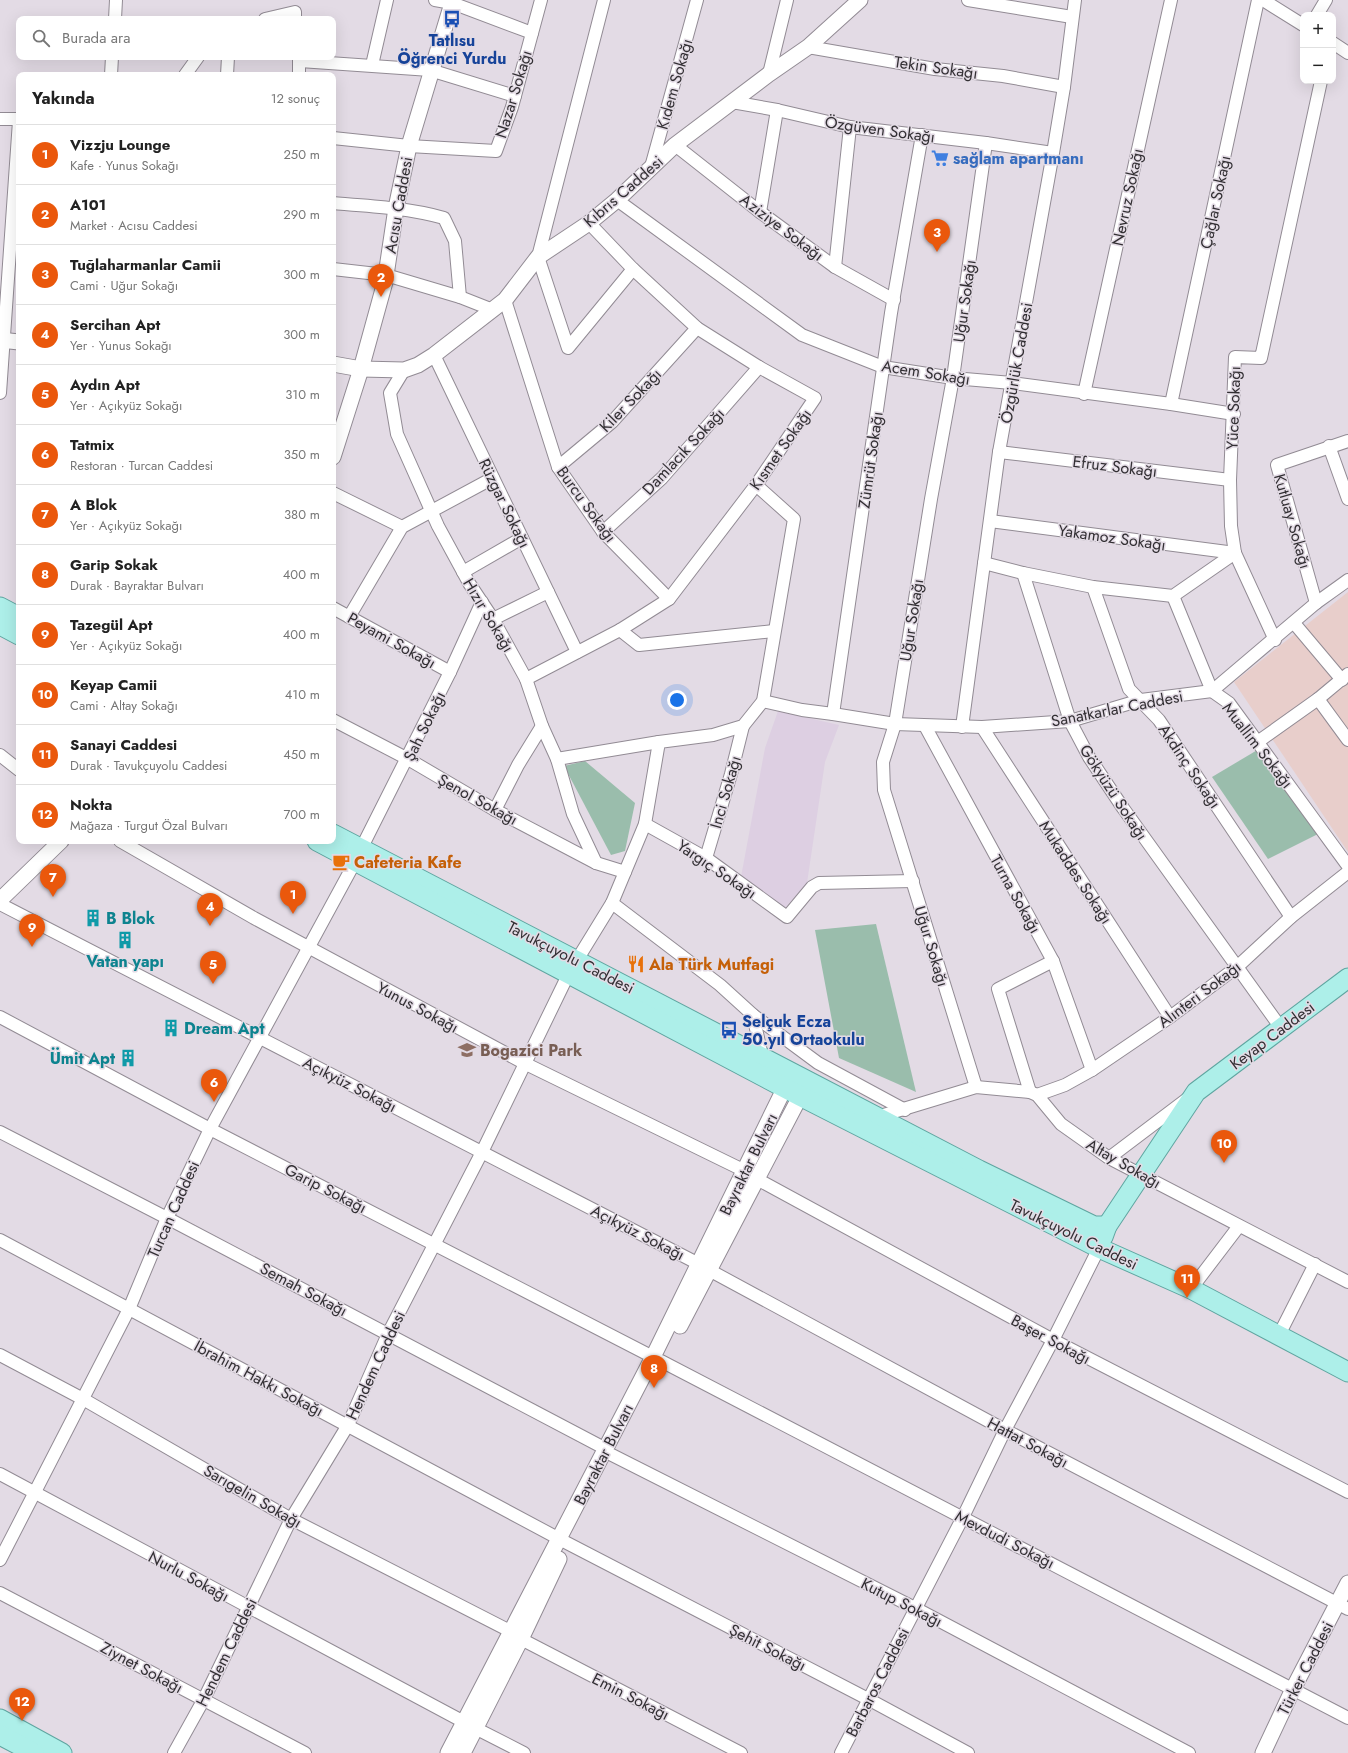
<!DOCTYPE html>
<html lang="tr">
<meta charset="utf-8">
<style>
body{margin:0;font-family:Jost,sans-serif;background:#f6f6f6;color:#222}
.controls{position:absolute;right:12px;top:12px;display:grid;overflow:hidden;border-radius:8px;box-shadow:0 4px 16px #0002}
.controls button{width:36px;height:36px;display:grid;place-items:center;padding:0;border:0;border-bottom:1px solid #e0e0e0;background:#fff;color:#222;font:20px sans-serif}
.you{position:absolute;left:677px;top:700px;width:14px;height:14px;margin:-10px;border:3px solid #fff;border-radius:50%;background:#1a73e8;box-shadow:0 0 0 6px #1a73e833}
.badge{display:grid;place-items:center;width:26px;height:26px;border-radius:50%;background:#ea580c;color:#fff;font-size:13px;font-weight:700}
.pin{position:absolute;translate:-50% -33px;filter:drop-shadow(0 1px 2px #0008)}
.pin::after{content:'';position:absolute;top:21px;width:14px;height:12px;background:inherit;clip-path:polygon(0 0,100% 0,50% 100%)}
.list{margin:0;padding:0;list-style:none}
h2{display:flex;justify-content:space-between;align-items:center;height:52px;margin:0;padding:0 16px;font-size:17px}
h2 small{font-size:13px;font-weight:400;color:#767676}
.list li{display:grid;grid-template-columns:26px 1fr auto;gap:12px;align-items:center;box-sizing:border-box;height:60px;padding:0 16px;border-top:1px solid #e0e0e0}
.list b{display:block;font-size:15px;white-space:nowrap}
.list p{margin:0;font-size:13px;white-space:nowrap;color:#767676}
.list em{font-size:13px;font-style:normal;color:#767676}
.icon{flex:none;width:22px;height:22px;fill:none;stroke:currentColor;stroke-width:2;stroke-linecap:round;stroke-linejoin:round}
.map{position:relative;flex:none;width:1348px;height:1753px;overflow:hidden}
.search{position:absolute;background:#fff;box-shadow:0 4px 16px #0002;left:16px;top:16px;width:320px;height:44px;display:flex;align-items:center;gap:10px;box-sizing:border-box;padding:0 14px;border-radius:8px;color:#767676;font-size:15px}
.panel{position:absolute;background:#fff;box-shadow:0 4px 16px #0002;left:16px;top:72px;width:320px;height:772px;border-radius:8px}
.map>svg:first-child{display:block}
.industrial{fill:#e8cecb}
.education{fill:#ddcfe2}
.green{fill:#9abdac}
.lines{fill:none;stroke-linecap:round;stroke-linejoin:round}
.minor-casing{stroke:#928b94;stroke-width:14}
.tertiary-casing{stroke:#928b94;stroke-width:17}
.primary-casing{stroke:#5fa5a0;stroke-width:21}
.minor{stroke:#fff;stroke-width:12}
.tertiary{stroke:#fff;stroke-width:15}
.primary{stroke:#adefe9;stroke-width:19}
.labels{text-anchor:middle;stroke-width:3;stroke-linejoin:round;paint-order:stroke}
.transit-label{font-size:16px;font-weight:bold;fill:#164399;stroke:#e3dbe5}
.street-label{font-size:16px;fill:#322f33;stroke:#e3dbe5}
.shop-label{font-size:16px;font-weight:bold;fill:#366cbe;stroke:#e3dbe5;text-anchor:start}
.food-label{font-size:16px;font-weight:bold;fill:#c56008;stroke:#e3dbe5;text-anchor:start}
.culture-label{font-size:16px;font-weight:bold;fill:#0d838f;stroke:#e3dbe5;text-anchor:start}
.education-label{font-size:16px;font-weight:bold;fill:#785e54;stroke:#e3dbe5;text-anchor:start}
</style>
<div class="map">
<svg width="1348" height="1753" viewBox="0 0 1348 1753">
<rect width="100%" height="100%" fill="#e3dbe5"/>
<polygon class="industrial" points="1348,592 1348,852 1234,682"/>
<polygon class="education" points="778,711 839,725 825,762 807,883 784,909 741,877 765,748"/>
<g class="green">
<polygon points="1259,749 1320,833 1268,859 1212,777"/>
<polygon points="585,761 635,803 625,851 611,855 564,766"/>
<polygon points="876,924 916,1092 839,1058 815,930"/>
</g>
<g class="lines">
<g class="minor-casing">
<g id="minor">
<polyline points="435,0 452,3 532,33"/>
<polyline points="604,0 538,257 568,348 633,269"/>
<polyline points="968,0 1072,17"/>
<polyline points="1263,0 1303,25"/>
<polyline points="1317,15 1326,0"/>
<polyline points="115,19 116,0"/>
<polyline points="265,19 295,12 295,19"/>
<polyline points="1333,43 1348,53"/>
<polyline points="808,47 935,69 1003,76 1064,87"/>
<polyline points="300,61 430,70 515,96"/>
<polyline points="372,65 387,0"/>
<polyline points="769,74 787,0"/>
<polyline points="111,75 112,57"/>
<polyline points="185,75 198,57"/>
<polyline points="227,75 228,57"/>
<polyline points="299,75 299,57"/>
<polyline points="732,102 777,110 850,127 986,143 1053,153"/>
<polyline points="0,119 19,119"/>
<polyline points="333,138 409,146 496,151 512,107 541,0"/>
<polyline points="675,145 760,212 835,267 894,300"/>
<polyline points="651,167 697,0"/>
<polyline points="617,200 802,335 883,367 953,378 1012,383 1171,404 1234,414"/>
<path d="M 333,203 C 371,206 408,208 444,218 L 455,241 L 460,297"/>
<polyline points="760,212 777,110"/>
<polyline points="835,267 850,127"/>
<polyline points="333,269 386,275 460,297 493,310"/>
<polyline points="505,300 558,467 603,532 669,599"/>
<polyline points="434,355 577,652"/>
<polyline points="404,370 390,393 397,434 438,526 469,583 493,619 526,679 542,726 557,759 573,814 596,863"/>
<polyline points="0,393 19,121"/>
<polyline points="1084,394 1171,0"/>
<polyline points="1171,404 1258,0"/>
<polyline points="1329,446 1348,499"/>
<polyline points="999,452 1230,480"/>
<polyline points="558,467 612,422 697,328"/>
<polyline points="333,493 402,527"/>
<polyline points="990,521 1235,553"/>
<polyline points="603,532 662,478 759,367"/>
<polyline points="984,563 1023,573 1093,587 1173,596 1235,553"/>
<polyline points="463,572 522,538"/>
<polyline points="1023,573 1070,721 1089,757 1123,808 1281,1028"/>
<polyline points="1093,587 1129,689 1159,720 1291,917"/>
<polyline points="1173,596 1212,691 1229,703 1348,866"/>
<polyline points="1316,603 1277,465 1348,441"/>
<polyline points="333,608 450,672"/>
<polyline points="349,617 402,527 493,478"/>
<polyline points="493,619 548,592"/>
<polyline points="1294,623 1342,680"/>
<polyline points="620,630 639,645 774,631"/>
<polyline points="1275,640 1235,553 1231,526 1230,480 1235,357 1261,358 1321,81"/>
<polyline points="526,679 620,630 669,599 756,485 815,398 759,367 697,328 633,269 589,223"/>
<polyline points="1318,699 1348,740"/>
<polyline points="763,701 802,710 833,714 891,313 922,135"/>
<polyline points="833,714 895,724 982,727 1070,721 1141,700 1212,691 1316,603 1348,580"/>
<polyline points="333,720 408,759 495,810 596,863 625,872"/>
<polyline points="925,726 1053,961 1092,1070"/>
<polyline points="962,727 999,452 1053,153 1064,87 1075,0"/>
<polyline points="982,727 1170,1017"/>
<polyline points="1259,741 1318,699 1348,674"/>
<polyline points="0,755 19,770"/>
<polyline points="557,759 659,742"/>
<polyline points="495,810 518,765 542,726"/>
<polyline points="645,824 706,858 787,917 812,887 819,883 913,881"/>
<polyline points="120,841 254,918 524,1063 745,1171"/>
<polyline points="361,849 450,672 482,602"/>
<polyline points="706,858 731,774 743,726"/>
<polyline points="612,903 720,985 753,1015 818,1063 905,1110"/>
<polyline points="0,904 699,1264"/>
<polyline points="577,960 612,903 645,824 659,742 713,735 743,726 763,701 794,519 756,485"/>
<polyline points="753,1015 762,1056"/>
<polyline points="0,1017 210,1129 653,1357"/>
<polyline points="976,1087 884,790 883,762 895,724 931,499 953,378 986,143"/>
<polyline points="1030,1092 998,989 1053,961"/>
<polyline points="1037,1095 1065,1085 1092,1070 1170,1017 1237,967 1291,917 1348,872"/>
<polyline points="877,1117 976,1087 1030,1092 1037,1095 1061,1124 1109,1158 1348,1282"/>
<polyline points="0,1132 167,1218 606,1449"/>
<polyline points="1109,1158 1187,1099"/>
<polyline points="757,1179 1053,1340 1348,1492"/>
<polyline points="0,1240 567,1543 868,1699 968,1753"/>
<polyline points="709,1270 1005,1430 1348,1609"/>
<polyline points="1191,1289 1239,1226"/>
<polyline points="1279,1335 1315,1264"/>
<polyline points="0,1355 83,1399 291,1519 510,1631"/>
<polyline points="661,1361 1348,1718"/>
<polyline points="612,1455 915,1608 1189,1753"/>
<polyline points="0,1474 464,1722"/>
<polyline points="0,1560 129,1309 167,1218 210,1129 355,862"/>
<polyline points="0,1593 305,1753"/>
<polyline points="521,1639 741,1753"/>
<polyline points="475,1728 524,1753"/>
<polyline points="174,1753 204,1699 291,1519 348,1425 388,1334 482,1152 569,973"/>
<polyline points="841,1753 963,1517 1005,1430 1053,1340 1099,1248"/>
</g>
</g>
<g class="tertiary-casing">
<g id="tertiary">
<polyline points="0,340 19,342"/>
<polyline points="333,364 361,369 404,370 418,365 434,355 505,300 538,257 589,223 617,200 675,145 769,74 808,47 860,0"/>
<polyline points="333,457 361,369 385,282 396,208 409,146 453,0"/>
<polyline points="0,900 61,841"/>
<polyline points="680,1326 805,1087"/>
<polyline points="448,1753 653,1357 789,1079"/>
<polyline points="463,1753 521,1639 559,1559"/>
<polyline points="1263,1753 1293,1689 1348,1583"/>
</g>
</g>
<g class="primary-casing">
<g id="primary">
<polyline points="0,607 19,617"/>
<polyline points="0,625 19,635"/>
<polyline points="333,834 979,1170 1094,1226 1107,1226"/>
<polyline points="317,841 800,1096 1099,1248 1191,1289 1348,1372"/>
<polyline points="1103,1237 1107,1226 1196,1092 1348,978"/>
<polyline points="0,1719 62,1753"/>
<polyline points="0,1735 34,1753"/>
</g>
</g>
<use href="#minor" class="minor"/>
<use href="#tertiary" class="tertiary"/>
<use href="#primary" class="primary"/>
</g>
<defs>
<g id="bus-bare" transform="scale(1.38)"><path d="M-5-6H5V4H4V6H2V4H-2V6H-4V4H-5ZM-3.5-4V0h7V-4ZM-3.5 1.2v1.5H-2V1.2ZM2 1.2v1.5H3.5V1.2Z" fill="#1a4fb4" stroke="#e3dbe5" stroke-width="2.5" paint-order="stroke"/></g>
<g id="supermarket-bare" transform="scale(1.38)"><path d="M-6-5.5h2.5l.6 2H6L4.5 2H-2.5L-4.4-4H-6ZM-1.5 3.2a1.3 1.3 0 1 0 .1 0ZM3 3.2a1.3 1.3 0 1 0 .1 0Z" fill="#3f7fe0" stroke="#e3dbe5" stroke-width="2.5" paint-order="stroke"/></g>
<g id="cafe-bare" transform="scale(1.38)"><path d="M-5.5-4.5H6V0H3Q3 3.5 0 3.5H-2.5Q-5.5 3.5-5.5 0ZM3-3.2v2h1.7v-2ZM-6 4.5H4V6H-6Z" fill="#e8710a" stroke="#e3dbe5" stroke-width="2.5" paint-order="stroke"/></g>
<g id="building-bare" transform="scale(1.38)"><path d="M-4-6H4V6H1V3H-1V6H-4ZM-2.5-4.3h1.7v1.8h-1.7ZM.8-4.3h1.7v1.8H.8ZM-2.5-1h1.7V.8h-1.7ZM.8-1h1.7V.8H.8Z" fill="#0f9aa8" stroke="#e3dbe5" stroke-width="2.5" paint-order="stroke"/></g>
<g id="restaurant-bare" transform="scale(1.38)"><path d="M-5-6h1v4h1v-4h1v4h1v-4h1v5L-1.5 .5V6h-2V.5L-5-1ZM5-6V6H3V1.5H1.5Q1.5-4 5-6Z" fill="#e8710a" stroke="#e3dbe5" stroke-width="2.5" paint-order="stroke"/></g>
<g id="school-bare" transform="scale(1.38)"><path d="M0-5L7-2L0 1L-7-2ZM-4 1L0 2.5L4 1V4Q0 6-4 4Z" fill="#8d6e63" stroke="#e3dbe5" stroke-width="2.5" paint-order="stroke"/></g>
</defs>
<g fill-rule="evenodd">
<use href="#bus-bare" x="452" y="19"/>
<use href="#supermarket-bare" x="940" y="158"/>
<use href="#cafe-bare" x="341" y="862"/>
<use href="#building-bare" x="93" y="918"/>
<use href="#building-bare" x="125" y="940"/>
<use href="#restaurant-bare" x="636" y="964"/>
<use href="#building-bare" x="171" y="1028"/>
<use href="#bus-bare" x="729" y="1030"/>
<use href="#school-bare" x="467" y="1050"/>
<use href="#building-bare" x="128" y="1058"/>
</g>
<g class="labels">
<g class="transit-label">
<text x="452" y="46">Tatlısu<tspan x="452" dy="18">Öğrenci Yurdu</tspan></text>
<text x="742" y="1027" text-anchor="start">Selçuk Ecza<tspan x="742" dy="18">50.yıl Ortaokulu</tspan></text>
</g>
<g class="street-label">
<text transform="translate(936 67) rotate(8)" y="6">Tekin Sokağı</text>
<text transform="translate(674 84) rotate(-74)" y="6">Kıdem Sokağı</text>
<text transform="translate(513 94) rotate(-73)" y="6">Nazar Sokağı</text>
<text transform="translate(880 129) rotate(8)" y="6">Özgüven Sokağı</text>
<text transform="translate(623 191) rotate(-41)" y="6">Kıbrıs Caddesi</text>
<text transform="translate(1127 197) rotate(-78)" y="6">Nevruz Sokağı</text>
<text transform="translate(1215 202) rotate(-78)" y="6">Çağlar Sokağı</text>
<text transform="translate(398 205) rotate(-80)" y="6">Acısu Caddesi</text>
<text transform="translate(782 227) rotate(37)" y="6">Aziziye Sokağı</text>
<text transform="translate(964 301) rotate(-82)" y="6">Uğur Sokağı</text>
<text transform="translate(1016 363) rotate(-80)" y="6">Özgürlük Caddesi</text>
<text transform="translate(926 372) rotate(9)" y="6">Acem Sokağı</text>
<text transform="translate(630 400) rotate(-46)" y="6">Kiler Sokağı</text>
<text transform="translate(1233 408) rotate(-88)" y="6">Yüce Sokağı</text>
<text transform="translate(780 449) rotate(-55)" y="6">Kısmet Sokağı</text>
<text transform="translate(683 451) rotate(-47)" y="6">Damlacık Sokağı</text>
<text transform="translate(870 460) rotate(-82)" y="6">Zümrüt Sokağı</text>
<text transform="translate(1115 466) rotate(7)" y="6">Efruz Sokağı</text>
<text transform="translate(505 503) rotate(64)" y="6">Rüzgar Sokağı</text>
<text transform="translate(587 504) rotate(54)" y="6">Burcu Sokağı</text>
<text transform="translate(1293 521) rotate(74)" y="6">Kutluay Sokağı</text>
<text transform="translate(1112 537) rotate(8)" y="6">Yakamoz Sokağı</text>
<text transform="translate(489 615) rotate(59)" y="6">Hızır Sokağı</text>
<text transform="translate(911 620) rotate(-81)" y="6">Uğur Sokağı</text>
<text transform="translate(392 640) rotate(29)" y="6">Peyami Sokağı</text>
<text transform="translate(1117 708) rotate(-11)" y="6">Sanatkarlar Caddesi</text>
<text transform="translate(424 726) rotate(-64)" y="6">Şah Sokağı</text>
<text transform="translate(1258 745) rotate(52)" y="6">Muallim Sokağı</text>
<text transform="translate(1190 766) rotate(56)" y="6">Akdinç Sokağı</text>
<text transform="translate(725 792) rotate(-74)" y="6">İnci Sokağı</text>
<text transform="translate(1114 792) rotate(57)" y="6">Gökyüzü Sokağı</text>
<text transform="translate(478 799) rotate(29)" y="6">Şenol Sokağı</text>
<text transform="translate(717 869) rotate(34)" y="6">Yargıç Sokağı</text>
<text transform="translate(1076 872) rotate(57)" y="6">Mukaddes Sokağı</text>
<text transform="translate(1016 894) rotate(61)" y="6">Turna Sokağı</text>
<text transform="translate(932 946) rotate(73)" y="6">Uğur Sokağı</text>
<text transform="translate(571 957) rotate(27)" y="6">Tavukçuyolu Caddesi</text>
<text transform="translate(1199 994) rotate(-37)" y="6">Alınteri Sokağı</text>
<text transform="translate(418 1007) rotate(28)" y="6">Yunus Sokağı</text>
<text transform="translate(1272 1035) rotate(-37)" y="6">Keyap Caddesi</text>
<text transform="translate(350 1084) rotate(27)" y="6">Açıkyüz Sokağı</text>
<text transform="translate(1124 1163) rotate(30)" y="6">Altay Sokağı</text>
<text transform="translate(748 1164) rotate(-64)" y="6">Bayraktar Bulvarı</text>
<text transform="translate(326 1188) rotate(27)" y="6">Garip Sokağı</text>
<text transform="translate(173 1209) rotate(-66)" y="6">Turcan Caddesi</text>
<text transform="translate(638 1232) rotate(27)" y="6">Açıkyüz Sokağı</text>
<text transform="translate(1074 1234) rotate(26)" y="6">Tavukçuyolu Caddesi</text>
<text transform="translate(304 1289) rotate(28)" y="6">Semah Sokağı</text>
<text transform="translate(1051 1339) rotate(28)" y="6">Başer Sokağı</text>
<text transform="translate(375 1365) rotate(-65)" y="6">Hendem Caddesi</text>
<text transform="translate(259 1378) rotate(28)" y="6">İbrahim Hakkı Sokağı</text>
<text transform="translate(1028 1442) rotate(28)" y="6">Hattat Sokağı</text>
<text transform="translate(603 1454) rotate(-63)" y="6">Bayraktar Bulvarı</text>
<text transform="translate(253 1496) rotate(30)" y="6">Sarıgelin Sokağı</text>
<text transform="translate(1005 1539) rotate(27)" y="6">Mevdudi Sokağı</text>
<text transform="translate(189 1576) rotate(28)" y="6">Nurlu Sokağı</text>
<text transform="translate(902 1602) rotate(27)" y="6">Kutup Sokağı</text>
<text transform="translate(768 1647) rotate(27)" y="6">Şehit Sokağı</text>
<text transform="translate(226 1652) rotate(-64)" y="6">Hendem Caddesi</text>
<text transform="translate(142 1667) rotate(28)" y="6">Ziynet Sokağı</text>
<text transform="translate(1305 1668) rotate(-63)" y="6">Türker Caddesi</text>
<text transform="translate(877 1682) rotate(-63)" y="6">Barbaros Caddesi</text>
<text transform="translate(631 1696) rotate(27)" y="6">Emin Sokağı</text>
</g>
<g class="shop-label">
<text x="953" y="164">sağlam apartmanı</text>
</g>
<g class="food-label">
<text x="354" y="868">Cafeteria Kafe</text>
<text x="649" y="970">Ala Türk Mutfagi</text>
</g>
<g class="culture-label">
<text x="106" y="924">B Blok</text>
<text x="125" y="967" text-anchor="middle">Vatan yapı</text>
<text x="184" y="1034">Dream Apt</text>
<text x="115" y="1064" text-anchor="end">Ümit Apt</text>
</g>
<g class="education-label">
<text x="480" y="1056">Bogazici Park</text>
</g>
</g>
</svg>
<div class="controls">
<button>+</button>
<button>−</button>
</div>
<div class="you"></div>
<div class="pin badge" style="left:293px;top:914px">1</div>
<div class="pin badge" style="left:381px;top:297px">2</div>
<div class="pin badge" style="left:937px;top:252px">3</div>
<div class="pin badge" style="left:210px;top:926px">4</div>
<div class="pin badge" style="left:213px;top:984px">5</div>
<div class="pin badge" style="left:214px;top:1102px">6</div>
<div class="pin badge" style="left:53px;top:897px">7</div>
<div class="pin badge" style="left:654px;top:1388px">8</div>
<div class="pin badge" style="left:32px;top:947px">9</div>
<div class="pin badge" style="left:1224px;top:1163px">10</div>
<div class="pin badge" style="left:1187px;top:1298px">11</div>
<div class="pin badge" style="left:22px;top:1721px">12</div>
<div class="search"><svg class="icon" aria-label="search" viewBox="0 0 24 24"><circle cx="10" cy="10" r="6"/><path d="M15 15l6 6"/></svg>Burada ara</div>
<section class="panel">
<h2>Yakında<small>12 sonuç</small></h2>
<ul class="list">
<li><span class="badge">1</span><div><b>Vizzju Lounge</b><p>Kafe · Yunus Sokağı</p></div><em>250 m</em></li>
<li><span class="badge">2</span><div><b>A101</b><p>Market · Acısu Caddesi</p></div><em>290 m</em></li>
<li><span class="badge">3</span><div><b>Tuğlaharmanlar Camii</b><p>Cami · Uğur Sokağı</p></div><em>300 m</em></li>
<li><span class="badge">4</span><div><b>Sercihan Apt</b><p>Yer · Yunus Sokağı</p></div><em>300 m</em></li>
<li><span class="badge">5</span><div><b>Aydın Apt</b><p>Yer · Açıkyüz Sokağı</p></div><em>310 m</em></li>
<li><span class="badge">6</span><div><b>Tatmix</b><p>Restoran · Turcan Caddesi</p></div><em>350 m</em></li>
<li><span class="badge">7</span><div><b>A Blok</b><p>Yer · Açıkyüz Sokağı</p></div><em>380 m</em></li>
<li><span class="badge">8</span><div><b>Garip Sokak</b><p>Durak · Bayraktar Bulvarı</p></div><em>400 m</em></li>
<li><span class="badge">9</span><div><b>Tazegül Apt</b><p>Yer · Açıkyüz Sokağı</p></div><em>400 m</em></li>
<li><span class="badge">10</span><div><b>Keyap Camii</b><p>Cami · Altay Sokağı</p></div><em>410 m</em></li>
<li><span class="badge">11</span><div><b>Sanayi Caddesi</b><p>Durak · Tavukçuyolu Caddesi</p></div><em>450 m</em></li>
<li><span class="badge">12</span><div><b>Nokta</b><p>Mağaza · Turgut Özal Bulvarı</p></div><em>700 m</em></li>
</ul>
</section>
</div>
